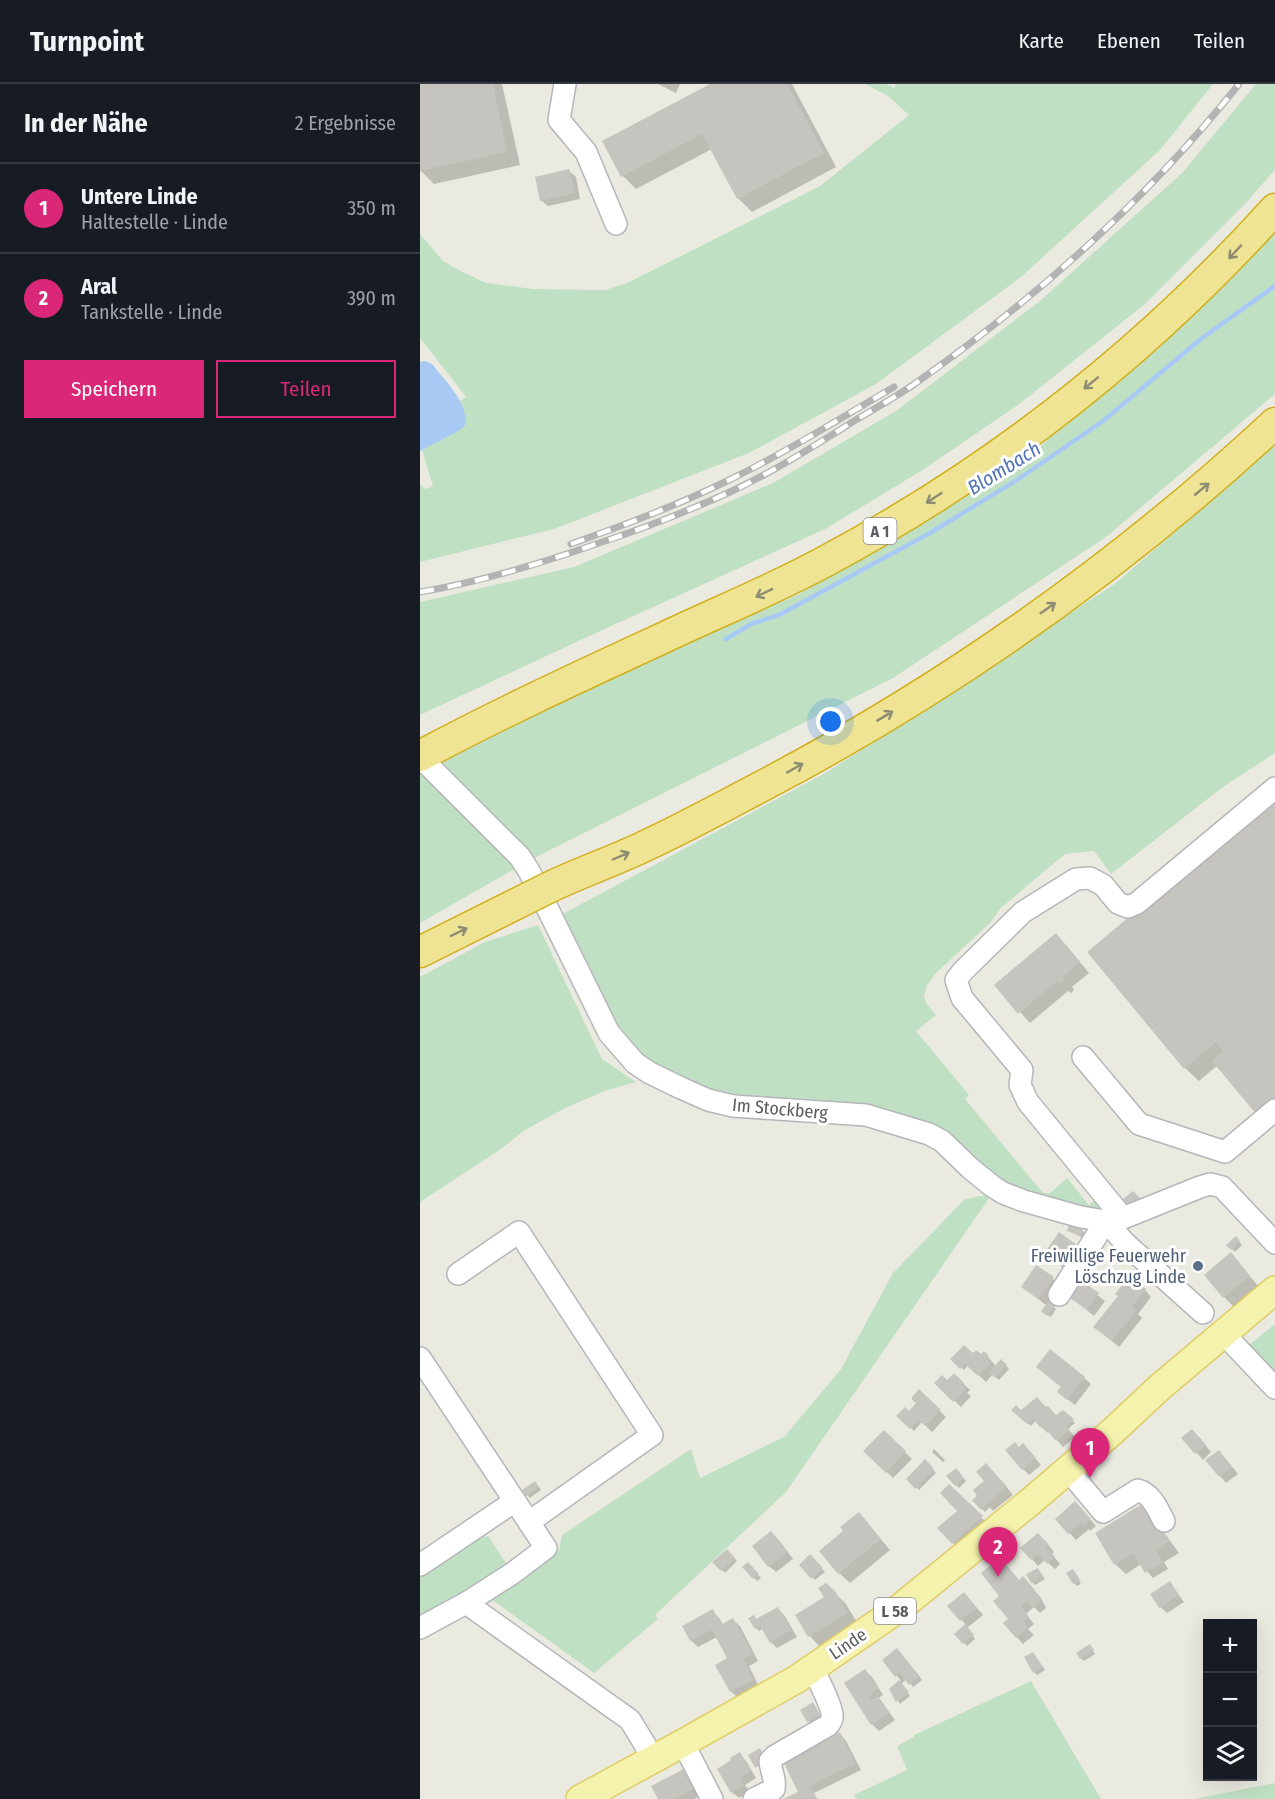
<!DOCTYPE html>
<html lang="de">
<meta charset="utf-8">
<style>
body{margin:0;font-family:"Fira Sans Condensed",sans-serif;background:#20242c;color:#f1f3f6}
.controls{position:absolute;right:18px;bottom:18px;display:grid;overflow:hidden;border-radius:0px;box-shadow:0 6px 24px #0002}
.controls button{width:54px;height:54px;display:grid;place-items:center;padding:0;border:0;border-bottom:2px solid #363941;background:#171b24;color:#f1f3f6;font:30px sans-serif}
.you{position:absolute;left:411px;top:638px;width:21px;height:21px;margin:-15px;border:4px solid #fff;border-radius:50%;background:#1a73e8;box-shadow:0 0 0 9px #1a73e833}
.badge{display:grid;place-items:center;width:39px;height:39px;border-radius:50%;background:#db2777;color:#fff;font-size:20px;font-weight:700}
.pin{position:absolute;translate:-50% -50px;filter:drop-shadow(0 2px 3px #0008)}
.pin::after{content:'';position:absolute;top:32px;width:21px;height:18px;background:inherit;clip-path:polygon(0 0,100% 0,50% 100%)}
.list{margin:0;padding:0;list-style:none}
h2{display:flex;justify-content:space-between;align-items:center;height:78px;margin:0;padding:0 24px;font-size:26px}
h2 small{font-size:20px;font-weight:400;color:#9ea1a6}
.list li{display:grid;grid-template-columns:39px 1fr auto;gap:18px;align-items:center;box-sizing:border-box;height:90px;padding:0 24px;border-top:2px solid #363941}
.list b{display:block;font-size:22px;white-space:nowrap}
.list p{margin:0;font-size:20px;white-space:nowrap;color:#9ea1a6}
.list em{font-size:20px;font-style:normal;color:#9ea1a6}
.actions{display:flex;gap:12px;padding:18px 24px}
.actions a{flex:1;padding:14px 0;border:2px solid #db2777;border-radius:0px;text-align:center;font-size:21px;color:#db2777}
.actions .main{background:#db2777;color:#fff}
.icon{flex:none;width:33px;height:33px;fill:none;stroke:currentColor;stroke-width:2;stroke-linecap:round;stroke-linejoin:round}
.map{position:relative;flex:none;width:855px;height:1715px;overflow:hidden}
header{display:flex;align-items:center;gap:36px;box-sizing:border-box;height:84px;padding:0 30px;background:#171b24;border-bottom:2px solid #363941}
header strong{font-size:28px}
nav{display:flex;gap:33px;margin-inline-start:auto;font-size:21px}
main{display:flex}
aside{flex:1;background:#171b24}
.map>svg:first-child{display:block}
.green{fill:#c0e0c4}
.water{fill:#a8c9f4}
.shadow{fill:#0003}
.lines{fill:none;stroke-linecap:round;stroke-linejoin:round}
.stream{stroke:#a8c9f4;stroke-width:4.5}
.building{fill:#c6c4be}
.minor-casing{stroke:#b4b6ba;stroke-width:24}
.major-casing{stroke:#dfcd66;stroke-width:30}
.highway-casing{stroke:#d1af1b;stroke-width:33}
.minor{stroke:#fff;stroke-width:21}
.major{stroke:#f4f2ad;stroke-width:27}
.highway{stroke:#efe494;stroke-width:30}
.rail-casing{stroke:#b2b3b3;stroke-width:7}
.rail{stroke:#fff;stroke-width:4.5;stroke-dasharray:14;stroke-linecap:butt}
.highway-bridge-casing{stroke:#d1af1b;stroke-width:33;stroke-linecap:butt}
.highway-bridge{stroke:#efe494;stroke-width:30}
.oneway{stroke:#8e8c72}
.service-dot{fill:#5c6f8a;stroke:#fff;stroke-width:2}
.labels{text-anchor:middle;stroke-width:6;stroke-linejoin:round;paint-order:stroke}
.shield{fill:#fff;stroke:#8c8d90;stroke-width:1.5}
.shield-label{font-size:16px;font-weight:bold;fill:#5a5c60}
.street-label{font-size:18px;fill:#5a5c60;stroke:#fff}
.service-label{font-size:18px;fill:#4e5e75;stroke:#fff;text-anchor:end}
.water-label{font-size:20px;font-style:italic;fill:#4f73b3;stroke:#fff}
</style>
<header>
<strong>Turnpoint</strong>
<nav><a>Karte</a><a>Ebenen</a><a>Teilen</a></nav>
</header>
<main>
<aside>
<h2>In der Nähe<small>2 Ergebnisse</small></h2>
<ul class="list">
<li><span class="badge">1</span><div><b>Untere Linde</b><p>Haltestelle · Linde</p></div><em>350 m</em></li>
<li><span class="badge">2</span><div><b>Aral</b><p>Tankstelle · Linde</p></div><em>390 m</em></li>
</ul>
<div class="actions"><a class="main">Speichern</a><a>Teilen</a></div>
</aside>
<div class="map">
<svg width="855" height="1715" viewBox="0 0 855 1715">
<rect width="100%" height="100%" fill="#ebeae1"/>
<g class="green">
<polygon points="445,0 466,0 474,4 476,0 793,0 740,66 601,193 456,300 329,369 134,445 0,478 0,400 5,405 13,402 2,366 0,367 0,278 5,277 12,280 40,317 46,313 0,254 0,150 23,177 37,185 66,199 113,205 185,206 207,199 400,102 489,31 468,12"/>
<polygon points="836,0 855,0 855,86 822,123 725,220 598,321 501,387 405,445 178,548 0,631 0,518 154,483 353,399 476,327 620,217 762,89"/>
<polygon points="855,143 855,310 686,453 473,594 112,775 0,839 0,690 162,606 379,510 603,378 809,193"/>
<polygon points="855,360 855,669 803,703 691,790 674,767 645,770 581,824 569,840 516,889 507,901 504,912 506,919 516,931 496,947 549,1011 545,1015 623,1109 630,1109 647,1094 669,1121 678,1114 682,1121 679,1126 675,1129 596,1108 527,1053 306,1014 231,980 202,954 139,832 409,687 696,499"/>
<polygon points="118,841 182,975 216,998 185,1007 145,1024 105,1046 78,1067 0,1118 0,893 65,858"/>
<polygon points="572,1110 366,1408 235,1531 238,1535 174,1589 68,1513 139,1466 142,1451 271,1365 280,1394 364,1353 421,1285 473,1189 545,1115"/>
<polygon points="855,1240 855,1298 825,1264"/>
<polygon points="68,1452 90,1485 0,1539 0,1490 52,1456"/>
<polygon points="611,1597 681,1715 436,1715 434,1711 487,1686 477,1662 494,1653 494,1651"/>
<polygon points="855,1699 855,1715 774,1715"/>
</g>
<path class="water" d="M 5,277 L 12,280 C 26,298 46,316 46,340 L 40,346 L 0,367 L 0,278 Z"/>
<g class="shadow">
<polygon points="0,0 82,0 100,81 14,100 0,86"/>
<polygon points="238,0 260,0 256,9"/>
<polygon points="293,0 372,0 416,83 332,128 318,114 292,65 216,105 203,92"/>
<polygon points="149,87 156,93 160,115 128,122 121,116"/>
<polygon points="855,713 855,1034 798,981 779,997 765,984"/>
<polygon points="646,861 669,889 652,903 654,906 651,909 648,907 610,939 576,901"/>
<polygon points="648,1146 662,1146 665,1149 663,1154"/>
<polygon points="816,1154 822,1161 815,1168 808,1161"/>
<polygon points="656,1162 662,1168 649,1188 626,1170"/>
<polygon points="811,1170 839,1203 814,1223 804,1213"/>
<polygon points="633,1195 639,1201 628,1218 636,1225 631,1233 626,1230 627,1222 603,1203"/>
<polygon points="662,1199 685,1217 674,1232 652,1214"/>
<polygon points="725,1206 731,1213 718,1230 722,1234 699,1263 682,1249"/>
<polygon points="564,1269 576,1282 581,1277 589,1285 579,1296 573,1290 566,1298 548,1281 544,1286 532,1275 553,1271 561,1272"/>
<polygon points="534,1291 550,1306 547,1309 551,1312 541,1323 516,1299 527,1298"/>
<polygon points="664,1294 671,1300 655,1321 646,1314 642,1304"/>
<polygon points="499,1307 526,1333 512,1348 502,1338 494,1347 478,1332 489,1329 498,1320"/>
<polygon points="593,1326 642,1339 643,1328 655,1339 648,1345 655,1353 643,1363 630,1348 628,1349 615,1337 611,1342"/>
<polygon points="464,1348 492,1375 473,1394 446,1367"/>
<polygon points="779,1353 791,1368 783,1376 764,1354"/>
<polygon points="514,1365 525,1376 523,1378 512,1368"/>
<polygon points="599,1365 610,1368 621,1381 609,1391 603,1385"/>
<polygon points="805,1374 818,1390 806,1399 787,1376"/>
<polygon points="505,1378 516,1389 499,1406 488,1395"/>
<polygon points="536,1386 546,1397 539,1404 528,1392"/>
<polygon points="581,1396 593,1411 573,1427 570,1423 565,1428 555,1416"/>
<polygon points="118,1402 121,1406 110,1414 107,1411"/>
<polygon points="529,1402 568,1440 539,1466 533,1459 539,1427"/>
<polygon points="662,1426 676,1442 670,1447 669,1445 656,1456 637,1435"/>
<polygon points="439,1430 470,1466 430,1499 419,1489"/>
<polygon points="732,1432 759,1469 744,1478 748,1485 733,1494 721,1480 706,1490 695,1480"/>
<polygon points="358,1455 373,1475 356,1488 349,1482"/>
<polygon points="625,1457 634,1468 632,1470 640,1480 635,1485 625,1476 618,1482 612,1475"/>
<polygon points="307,1467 317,1477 305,1489 295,1478"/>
<polygon points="390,1472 405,1488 395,1496 381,1481"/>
<polygon points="328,1480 341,1494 337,1497 324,1483"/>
<polygon points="618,1486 625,1495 615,1501 612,1498"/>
<polygon points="655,1490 661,1500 657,1502 654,1499"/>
<polygon points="599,1498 610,1501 621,1514 626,1524 620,1529 614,1523 606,1530 614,1540 608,1545 614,1551 603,1560 585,1540 591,1535"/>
<polygon points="750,1499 764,1518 747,1529 740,1523"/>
<polygon points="414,1508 425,1519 438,1540 400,1563 390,1552 377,1531"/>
<polygon points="551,1517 563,1531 547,1544 555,1555 547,1562 536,1550 546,1541 530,1522"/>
<polygon points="358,1525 364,1531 377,1553 357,1564 351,1558 343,1544 339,1547 336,1544 337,1537"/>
<polygon points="292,1527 299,1534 303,1541 313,1536 320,1542 338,1577 329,1582 339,1603 318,1614 311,1607 309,1575 297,1553 278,1563 271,1556"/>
<polygon points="670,1563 675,1570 664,1577 661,1574"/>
<polygon points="613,1569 625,1586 617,1591 614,1588"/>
<polygon points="464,1576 496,1588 502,1596 493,1603 487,1595 481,1600 490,1612 480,1620 471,1605 481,1597"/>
<polygon points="445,1587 452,1593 463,1611 458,1614 475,1636 459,1647 452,1640 426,1599"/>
<polygon points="395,1623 402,1634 391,1640 382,1626"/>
<polygon points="420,1650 426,1657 441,1686 394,1709 397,1715 367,1715 381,1708"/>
<polygon points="319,1670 326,1677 336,1694 325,1701 330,1708 319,1714 312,1708"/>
<polygon points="264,1687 270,1693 280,1712 274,1715 239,1715"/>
</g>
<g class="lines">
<polyline class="stream" points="306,555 331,540 359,531 510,449 597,396 683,337 782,254 855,202"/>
</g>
<g class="building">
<polygon points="0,0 73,0 87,68 0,87"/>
<polygon points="290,0 367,0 404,69 317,115 282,50 201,93 182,57"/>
<polygon points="149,85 155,109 120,117 115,93"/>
<polygon points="855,711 855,1016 837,1031 792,977 803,967 796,958 764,985 667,868"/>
<polygon points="636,849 660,878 643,893 645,895 639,900 637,897 598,930 574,901"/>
<polygon points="713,1107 720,1114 714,1119 712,1117 707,1121 702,1116"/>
<polygon points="649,1140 663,1145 660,1152 647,1147"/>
<polygon points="639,1148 657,1161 642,1182 624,1170"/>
<polygon points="816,1152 820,1157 811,1166 806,1161"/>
<polygon points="811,1168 830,1192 803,1214 784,1191"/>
<polygon points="616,1181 634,1193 618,1215 601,1203"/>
<polygon points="709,1192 726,1205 712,1223 716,1226 692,1257 673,1243 698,1212 695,1210"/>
<polygon points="662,1197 679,1209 667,1226 650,1214"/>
<polygon points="629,1217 635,1221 627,1232 621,1227"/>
<polygon points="544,1261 553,1269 556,1266 561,1270 564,1267 569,1272 566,1275 571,1279 558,1292 545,1280 540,1285 530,1275"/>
<polygon points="630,1265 665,1293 647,1316 637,1308 641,1303 616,1283"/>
<polygon points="581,1275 587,1281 575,1294 569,1288"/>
<polygon points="534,1289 544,1299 542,1301 546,1305 533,1318 514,1299 522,1291 527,1296"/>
<polygon points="499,1305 521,1326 505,1342 499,1336 490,1345 476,1332 485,1323 489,1327 496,1319 492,1316 492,1313"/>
<polygon points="617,1313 626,1323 628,1322 636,1331 643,1326 654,1335 646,1342 649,1346 636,1357 623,1342 621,1344 613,1335 607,1340 591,1326 596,1321 601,1326"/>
<polygon points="772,1345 786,1361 775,1370 761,1354"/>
<polygon points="464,1346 486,1367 466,1389 443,1367"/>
<polygon points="595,1358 599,1363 603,1359 616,1374 602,1386 585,1366"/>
<polygon points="799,1366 812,1383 799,1393 785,1376"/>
<polygon points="505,1375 514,1385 495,1405 486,1395"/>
<polygon points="566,1379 587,1403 561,1426 552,1416 557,1412 553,1406 564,1397 556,1388"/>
<polygon points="536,1384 544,1394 535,1402 526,1392"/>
<polygon points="115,1397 119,1403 106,1412 102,1406"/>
<polygon points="529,1400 563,1432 532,1460 517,1444 537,1427 520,1409"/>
<polygon points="655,1417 671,1435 663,1441 661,1439 648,1450 635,1435"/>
<polygon points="722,1420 750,1458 736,1466 743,1478 725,1489 713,1469 694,1481 675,1449"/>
<polygon points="439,1428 461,1455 418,1490 399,1467 423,1447 420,1443"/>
<polygon points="351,1447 368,1468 348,1483 332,1462"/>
<polygon points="618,1449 629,1461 626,1463 635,1473 627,1480 618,1470 611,1476 600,1464"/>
<polygon points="307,1465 315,1474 301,1487 292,1478"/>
<polygon points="390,1470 403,1484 391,1495 379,1481"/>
<polygon points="580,1473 599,1496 603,1492 614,1505 621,1517 612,1524 607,1517 601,1523 609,1533 603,1538 608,1544 596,1554 583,1539 588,1535 573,1517 579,1512 561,1489"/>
<polygon points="328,1478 339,1490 333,1495 322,1483"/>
<polygon points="618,1484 623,1492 611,1499 606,1490"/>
<polygon points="653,1485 660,1496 653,1500 646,1489"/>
<polygon points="750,1497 759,1511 739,1524 730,1510"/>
<polygon points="406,1499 415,1507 428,1529 388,1553 375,1531 404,1513 398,1504"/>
<polygon points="544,1508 557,1524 540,1537 527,1522"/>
<polygon points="358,1523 371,1546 350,1559 340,1542 335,1545 328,1534 334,1531 336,1535"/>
<polygon points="293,1525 301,1541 313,1534 333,1570 323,1575 334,1596 310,1608 295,1581 307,1574 292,1546 270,1557 262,1542"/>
<polygon points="545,1540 554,1551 543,1560 534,1550"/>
<polygon points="670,1560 674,1566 660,1575 656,1569"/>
<polygon points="477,1564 500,1593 489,1601 480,1589 475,1593 462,1576"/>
<polygon points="613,1568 623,1583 613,1589 604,1573"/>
<polygon points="445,1585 458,1604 452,1608 453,1611 448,1614 450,1617 458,1612 470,1629 451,1641 424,1599"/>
<polygon points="479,1596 489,1608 476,1618 469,1605"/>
<polygon points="393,1618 400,1631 387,1638 380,1626"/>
<polygon points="420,1648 435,1679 390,1702 397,1714 363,1715 378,1708 363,1677"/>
<polygon points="340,1664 347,1677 335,1684 328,1671"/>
<polygon points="320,1668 331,1687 320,1694 324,1701 311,1709 297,1685 311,1676 310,1674"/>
<polygon points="264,1685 274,1705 255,1715 238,1715 231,1702"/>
</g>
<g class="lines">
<g class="minor-casing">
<g id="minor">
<polyline points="145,0 139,36 166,68 196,140"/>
<polyline points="0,673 100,773 109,787 189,949 215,979 230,989 261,1004 288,1016 313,1022 446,1031 509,1050 522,1057 550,1084 572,1102 583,1109 604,1117 661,1133 686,1137 703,1134 780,1103 790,1100 802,1103 855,1159"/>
<polyline points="663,973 719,1040 805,1068 855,1026"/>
<polyline points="703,1134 608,1018 600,1001 602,986 542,914 536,896 543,887 603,828 656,795 670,794 683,801 698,819 708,823 717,819 855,704"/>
<polyline points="686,1137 705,1159 783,1229"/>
<polyline points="38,1190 99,1148 232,1351 109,1438"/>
<polyline points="639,1211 686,1137"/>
<polyline points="803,1249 855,1304"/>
<polyline points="0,1274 126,1464 93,1489 46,1519"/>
<path d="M 648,1386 L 683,1428 L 718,1406 C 732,1410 738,1426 744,1437"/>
<polyline points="0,1481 95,1417"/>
<polyline points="0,1544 46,1519 210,1636 224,1659 233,1676"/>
<polyline points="263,1659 292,1715"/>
<path d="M 334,1715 L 354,1705 C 356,1695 351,1688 350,1677 L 355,1672 L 407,1642 C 410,1639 411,1639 412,1634 C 414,1625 397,1594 393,1584"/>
</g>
</g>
<g class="major-casing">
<polyline id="major" points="160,1715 263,1659 377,1595 481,1523 610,1418 693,1347 740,1303 855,1206"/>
</g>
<g class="highway-casing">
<g id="highway">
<path d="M 0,672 C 80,629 163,591 245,553 C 298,528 352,506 404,478 C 573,388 726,268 855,125"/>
<path d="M 130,803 C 161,788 194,777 225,762 C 266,743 306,721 346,700 C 530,603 703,480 855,339"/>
<polyline points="0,868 110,813"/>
</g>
</g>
<use href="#minor" class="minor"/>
<use href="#major" class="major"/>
<use href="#highway" class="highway"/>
<g class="rail-casing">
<g id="rail">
<path d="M 151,460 C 204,441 256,422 307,397 C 365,369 419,335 474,303"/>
<path d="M 0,508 C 60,498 119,480 176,460 C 222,445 266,428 310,408 C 353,388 394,362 434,337 C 454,325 474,314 493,301 C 614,216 727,116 819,0"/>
</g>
</g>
<use href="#rail" class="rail"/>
<g class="highway-bridge-casing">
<polyline id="highway-bridge" points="110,813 130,803"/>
</g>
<use href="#highway-bridge" class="highway-bridge"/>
</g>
<defs><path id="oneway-shaft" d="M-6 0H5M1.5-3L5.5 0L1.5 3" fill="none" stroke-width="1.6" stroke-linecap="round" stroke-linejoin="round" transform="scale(1.5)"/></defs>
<g class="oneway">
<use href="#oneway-shaft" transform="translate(815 168) rotate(133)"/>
<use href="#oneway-shaft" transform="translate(671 299) rotate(141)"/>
<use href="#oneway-shaft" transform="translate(782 405) rotate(-40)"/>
<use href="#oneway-shaft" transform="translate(514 414) rotate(147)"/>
<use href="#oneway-shaft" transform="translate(344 509) rotate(154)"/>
<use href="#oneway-shaft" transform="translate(628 524) rotate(-35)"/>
<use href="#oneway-shaft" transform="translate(465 632) rotate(-31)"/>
<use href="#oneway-shaft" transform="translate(375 684) rotate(-30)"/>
<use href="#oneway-shaft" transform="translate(201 772) rotate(-23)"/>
<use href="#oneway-shaft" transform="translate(39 848) rotate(-26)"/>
</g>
<circle class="service-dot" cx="778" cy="1182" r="6"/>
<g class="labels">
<g class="shield">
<rect x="443.5" y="434" width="33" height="26" rx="4.5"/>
<rect x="454" y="1514" width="42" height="26" rx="4.5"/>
</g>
<g class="shield-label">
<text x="460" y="453">A 1</text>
<text x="475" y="1533">L 58</text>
</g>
<g class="street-label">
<text transform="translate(360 1025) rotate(5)" y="6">Im Stockberg</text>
<text transform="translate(428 1560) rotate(-34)" y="6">Linde</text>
</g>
<g class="service-label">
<text x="766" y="1178">Freiwillige Feuerwehr<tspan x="766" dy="21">Löschzug Linde</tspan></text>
</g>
<g class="water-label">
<text transform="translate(584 384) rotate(-32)" y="7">Blombach</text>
</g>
</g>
</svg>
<div class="controls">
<button>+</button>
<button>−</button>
<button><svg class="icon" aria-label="layers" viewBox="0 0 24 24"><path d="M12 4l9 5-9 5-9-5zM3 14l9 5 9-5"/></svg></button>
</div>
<div class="you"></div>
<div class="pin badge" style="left:670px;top:1394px">1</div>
<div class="pin badge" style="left:578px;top:1493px">2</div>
</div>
</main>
